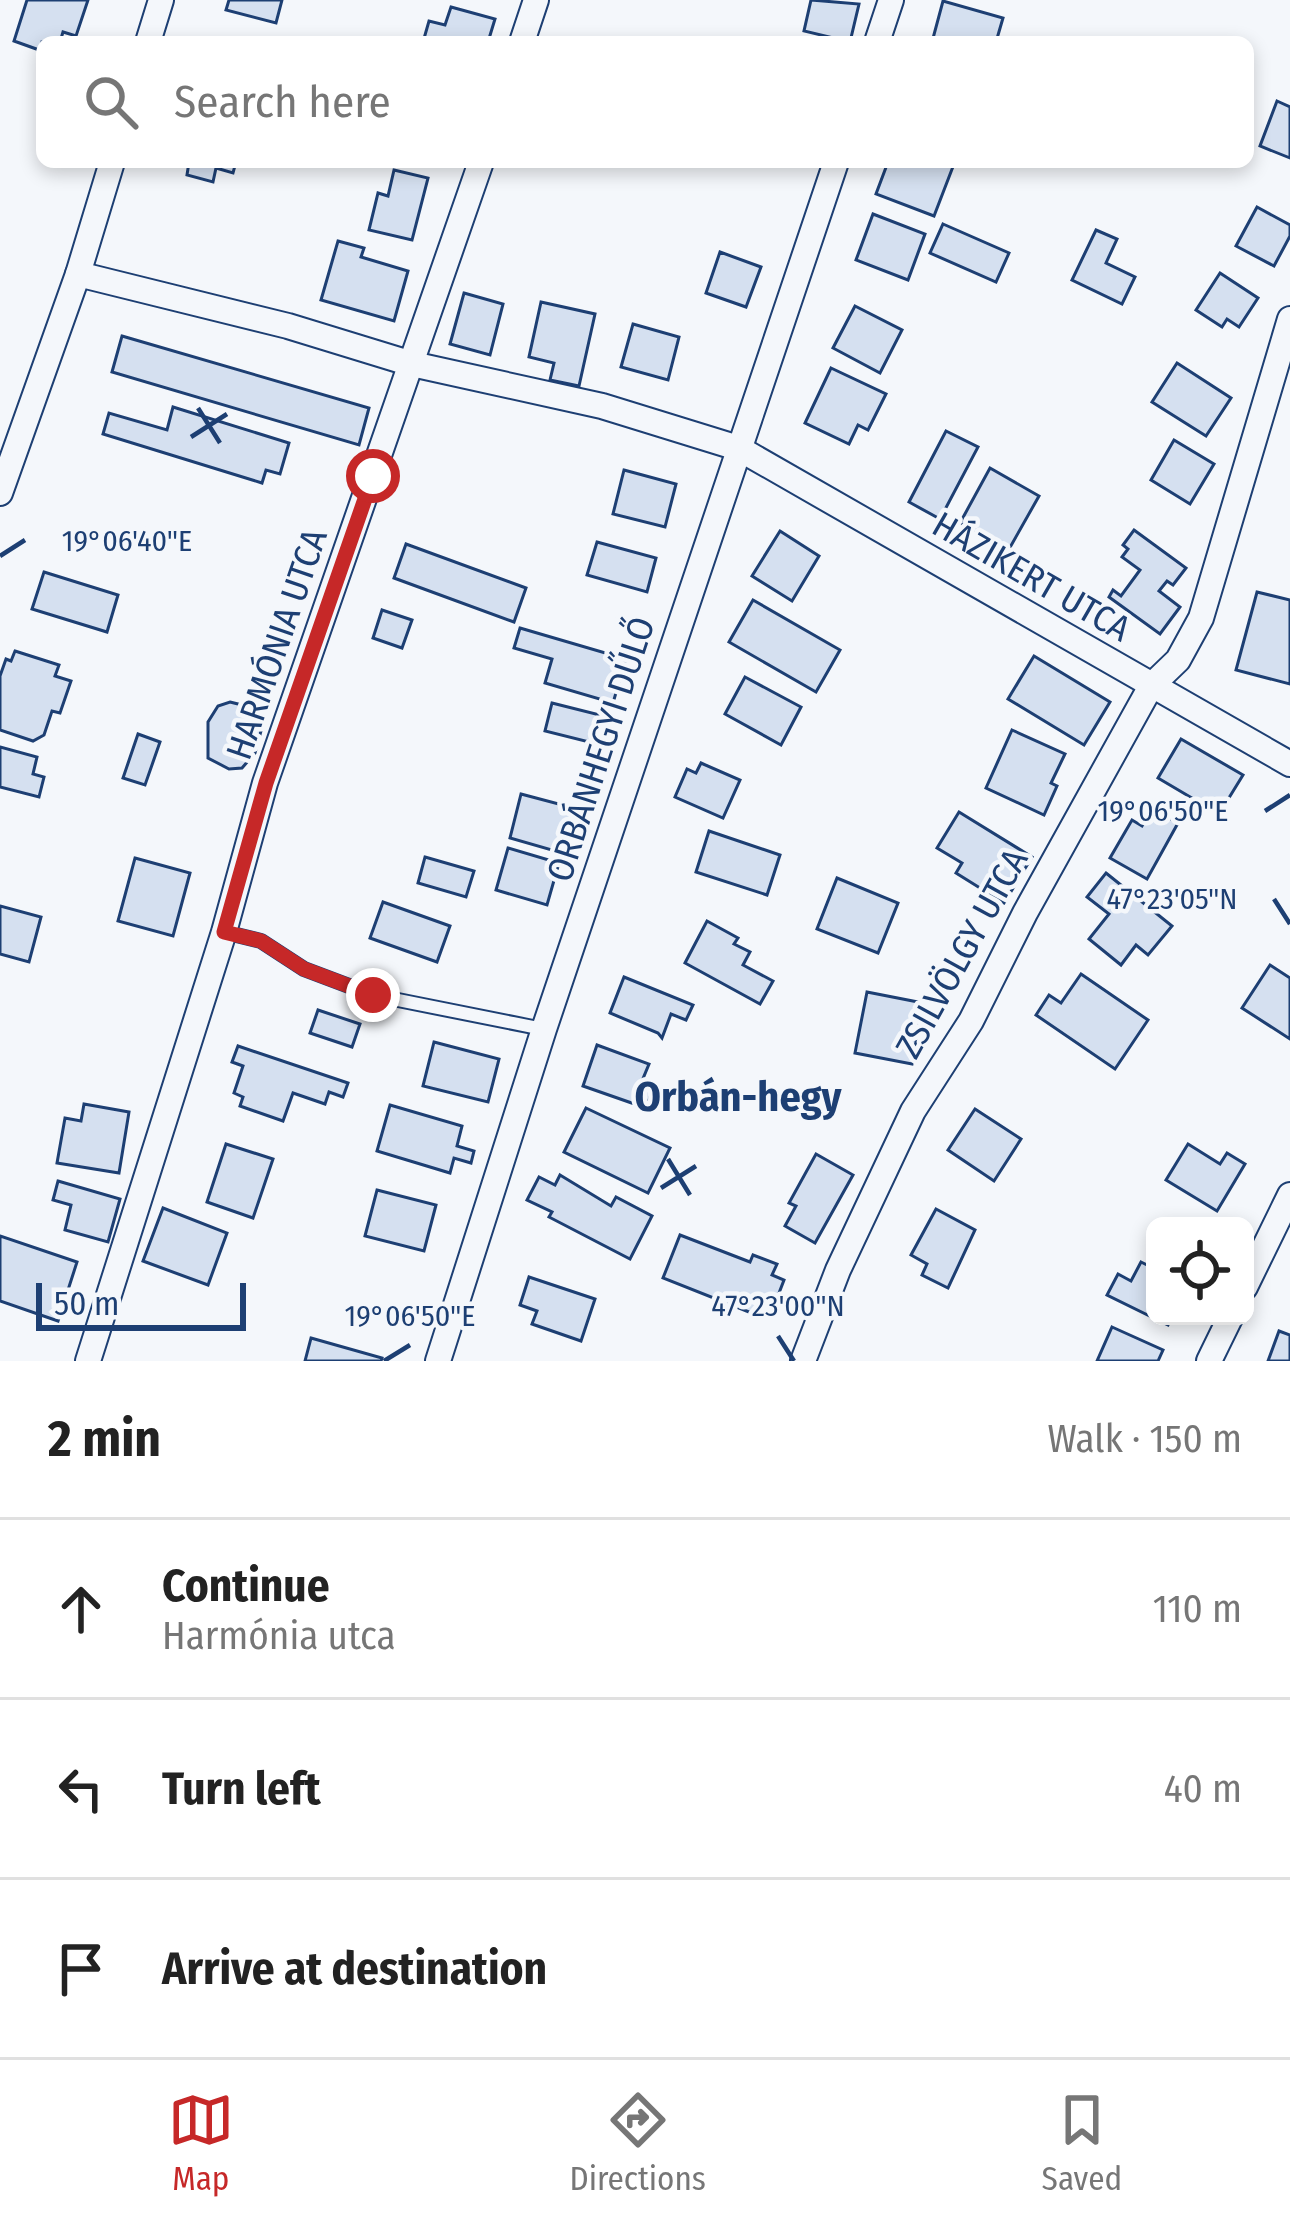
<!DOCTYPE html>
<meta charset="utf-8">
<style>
body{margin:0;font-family:"Fira Sans Condensed",sans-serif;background:#f6f6f6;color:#222}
.controls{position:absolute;right:36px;bottom:36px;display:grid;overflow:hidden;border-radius:18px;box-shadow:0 6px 18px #0003}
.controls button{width:108px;height:108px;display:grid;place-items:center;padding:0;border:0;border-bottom:3px solid #e0e0e0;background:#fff;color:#222;font:60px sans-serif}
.scale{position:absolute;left:36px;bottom:30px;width:210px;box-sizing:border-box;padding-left:12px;border:6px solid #1d3f73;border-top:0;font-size:33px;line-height:42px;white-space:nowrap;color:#1d3f73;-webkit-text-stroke:9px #f4f7fb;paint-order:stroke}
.stop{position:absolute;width:36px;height:36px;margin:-27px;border:9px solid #c62828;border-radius:50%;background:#fff}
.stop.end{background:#c62828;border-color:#fff;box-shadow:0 3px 12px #0008}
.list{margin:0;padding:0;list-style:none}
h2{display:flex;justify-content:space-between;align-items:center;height:156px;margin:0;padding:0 48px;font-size:51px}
h2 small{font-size:39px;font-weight:400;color:#767676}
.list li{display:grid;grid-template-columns:78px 1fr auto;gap:36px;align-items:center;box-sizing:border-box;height:180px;padding:0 48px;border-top:3px solid #e0e0e0}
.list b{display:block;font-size:45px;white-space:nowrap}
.list p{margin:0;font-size:39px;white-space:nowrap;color:#767676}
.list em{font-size:39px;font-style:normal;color:#767676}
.icon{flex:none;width:66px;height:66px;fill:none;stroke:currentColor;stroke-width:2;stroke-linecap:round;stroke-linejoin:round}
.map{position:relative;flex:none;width:1290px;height:1361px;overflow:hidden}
.search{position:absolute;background:#fff;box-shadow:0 6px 18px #0003;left:36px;right:36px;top:36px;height:132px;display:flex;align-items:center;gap:30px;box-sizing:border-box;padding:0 42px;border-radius:18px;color:#767676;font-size:45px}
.sheet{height:696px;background:#fff}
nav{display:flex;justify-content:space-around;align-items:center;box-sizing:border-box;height:168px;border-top:3px solid #e0e0e0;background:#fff;font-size:33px;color:#767676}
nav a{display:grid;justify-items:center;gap:6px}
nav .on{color:#c62828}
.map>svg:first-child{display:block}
.building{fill:#d5e0f0;stroke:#1d3f73;stroke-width:3}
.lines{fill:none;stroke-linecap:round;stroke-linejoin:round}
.lane-casing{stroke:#1d3f73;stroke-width:16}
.street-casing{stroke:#1d3f73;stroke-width:28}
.lane{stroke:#f4f7fb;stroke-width:12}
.street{stroke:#f4f7fb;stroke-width:24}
.route{stroke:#c62828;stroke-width:15}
.ticks{fill:none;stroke:#1d3f73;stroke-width:4.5}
.labels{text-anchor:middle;stroke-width:9;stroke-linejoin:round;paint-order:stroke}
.street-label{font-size:36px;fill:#1d3f73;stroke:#f4f7fb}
.quarter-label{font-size:42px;font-weight:bold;fill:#1d3f73;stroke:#f4f7fb}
.ticks-label{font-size:30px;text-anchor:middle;fill:#1d3f73;stroke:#f4f7fb;stroke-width:9;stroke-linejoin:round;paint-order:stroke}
</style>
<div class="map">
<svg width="1290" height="1361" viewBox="0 0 1290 1361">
<rect width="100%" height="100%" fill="#f4f7fb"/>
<g class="building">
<polygon points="27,0 88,0 76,36 63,32 60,42 42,42 42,51 14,41"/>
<polygon points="229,0 282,0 276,23 226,10"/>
<polygon points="811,0 859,4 850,42 804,31"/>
<polygon points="943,1 1003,18 996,42 932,42"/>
<polygon points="451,7 495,19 488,42 423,42 429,21 445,25"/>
<polygon points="1277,101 1290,107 1290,158 1260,146"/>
<polygon points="189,162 236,162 233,173 216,168 213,182 187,175"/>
<polygon points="888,162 954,164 934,216 876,194"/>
<polygon points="394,170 428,178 412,240 369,230 378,193 388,196"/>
<polygon points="1257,207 1290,225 1290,236 1274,266 1236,246"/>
<polygon points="873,214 925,234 908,280 856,260"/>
<polygon points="943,224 1009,253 996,282 930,253"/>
<polygon points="1096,230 1117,239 1106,263 1135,277 1122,304 1072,280"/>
<polygon points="338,241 364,248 361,257 408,271 394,321 321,300"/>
<polygon points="720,252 761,267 746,307 706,293"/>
<polygon points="1220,273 1258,298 1239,327 1227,319 1222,327 1196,310"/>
<polygon points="464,293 503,304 490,355 450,344"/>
<polygon points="541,302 595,314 579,386 550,380 554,363 529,357"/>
<polygon points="855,306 902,330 880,373 833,348"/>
<polygon points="633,324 679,337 668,380 621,367"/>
<polygon points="122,336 369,408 359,445 112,372"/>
<polygon points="1177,363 1231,398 1206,436 1152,402"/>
<polygon points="831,368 886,394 868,430 858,425 849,444 805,423"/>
<polygon points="173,407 289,443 280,474 266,470 262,483 103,434 109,413 167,430"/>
<polygon points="946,431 978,447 940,519 909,502"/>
<polygon points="1174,440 1214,464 1190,504 1151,480"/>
<polygon points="990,468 1039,496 1008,551 960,523"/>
<polygon points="624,470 676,484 665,527 613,514"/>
<polygon points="1134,530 1186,568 1173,585 1167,581 1159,591 1180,607 1160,634 1109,597 1113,590 1121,596 1140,570 1122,557 1128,549 1123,545"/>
<polygon points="780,531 819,556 792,601 752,576"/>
<polygon points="597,542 656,558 647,592 587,575"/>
<polygon points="406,544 526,588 514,622 394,578"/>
<polygon points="44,572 118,595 107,632 32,609"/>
<polygon points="1257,592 1290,600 1290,684 1236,670"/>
<polygon points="753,600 840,650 816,692 729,642"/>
<polygon points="382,610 412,620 402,648 373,638"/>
<polygon points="520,628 626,659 613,703 545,683 552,659 514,648"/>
<polygon points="15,651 59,665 55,676 71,681 60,713 52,711 44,735 33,741 0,730 0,676 6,659 11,661"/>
<polygon points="1034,656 1110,702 1084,745 1008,699"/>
<polygon points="745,677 801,707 781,745 725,714"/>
<polygon points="230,702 250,707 258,713 261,731 255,753 242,768 229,769 208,758 208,722 218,706"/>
<polygon points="552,703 608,717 601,745 545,731"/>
<polygon points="1012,730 1065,754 1051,783 1057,786 1044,815 986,788"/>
<polygon points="138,734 160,742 145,785 123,778"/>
<polygon points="1181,739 1243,775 1219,814 1158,778"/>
<polygon points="0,747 37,757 33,774 44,777 39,797 0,787"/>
<polygon points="701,763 740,780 723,818 675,797 687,769 696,773"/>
<polygon points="521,794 574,808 562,853 510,838"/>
<polygon points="1152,809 1178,823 1147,879 1110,858 1132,820 1142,826"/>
<polygon points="959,812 1032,857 1004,903 956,873 962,863 937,848"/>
<polygon points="709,831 780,855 767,895 696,872"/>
<polygon points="508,848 559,863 547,905 496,890"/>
<polygon points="425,857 474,871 466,897 418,883"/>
<polygon points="135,858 190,873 173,936 118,921"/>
<polygon points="1106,873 1172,926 1148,955 1136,945 1121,965 1089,939 1109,914 1087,897"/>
<polygon points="837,878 898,903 878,953 817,929"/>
<polygon points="383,902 450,926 437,962 370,938"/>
<polygon points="0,906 41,917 29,962 0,954"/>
<polygon points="707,921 738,938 734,944 750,952 743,965 773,981 760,1004 685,963"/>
<polygon points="1270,965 1290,978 1290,1039 1242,1008"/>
<polygon points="1081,974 1148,1020 1115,1069 1036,1015 1049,995 1061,1003"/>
<polygon points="624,977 693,1005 686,1020 671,1014 662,1038 658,1033 610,1013"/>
<polygon points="867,992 923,1003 912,1064 855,1053"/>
<polygon points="318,1010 360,1024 352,1047 310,1033"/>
<polygon points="434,1042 499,1059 488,1102 423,1086"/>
<polygon points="597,1045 649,1064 642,1081 654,1086 646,1108 583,1086"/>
<polygon points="238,1046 348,1083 343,1097 329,1092 325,1104 293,1093 283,1121 240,1106 243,1097 234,1093 243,1066 232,1062"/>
<polygon points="84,1104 129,1112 119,1173 57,1163 65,1118 81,1121"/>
<polygon points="390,1105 462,1126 457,1146 474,1151 471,1163 454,1158 450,1173 377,1151"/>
<polygon points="586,1108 670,1148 648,1193 564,1152"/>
<polygon points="975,1109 1021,1139 994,1181 948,1150"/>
<polygon points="226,1144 273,1159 253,1218 207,1202"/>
<polygon points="1188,1144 1220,1164 1227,1153 1245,1164 1217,1211 1166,1180"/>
<polygon points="816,1154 853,1175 815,1243 785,1226 796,1206 789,1203"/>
<polygon points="560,1175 611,1206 616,1197 652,1216 630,1259 549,1217 552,1212 527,1200 539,1177 555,1185"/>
<polygon points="58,1181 120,1199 108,1242 65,1230 71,1205 53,1200"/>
<polygon points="377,1190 436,1205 424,1251 365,1236"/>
<polygon points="163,1208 227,1233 208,1285 143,1261"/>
<polygon points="936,1209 975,1230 948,1288 922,1275 927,1264 911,1255"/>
<polygon points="680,1235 750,1262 753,1255 777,1264 772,1275 784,1280 774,1306 760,1300 754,1314 663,1278"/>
<polygon points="0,1236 77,1262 58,1321 0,1301"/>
<polygon points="1141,1262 1155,1269 1155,1316 1172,1316 1168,1325 1107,1295 1118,1274 1131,1281"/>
<polygon points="529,1277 595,1299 581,1341 532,1324 537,1311 520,1305"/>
<polygon points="1112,1327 1163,1350 1158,1361 1097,1361"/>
<polygon points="1279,1331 1290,1335 1290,1361 1268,1361"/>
<polygon points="311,1338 382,1358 381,1361 305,1361"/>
</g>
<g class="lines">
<g class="lane-casing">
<polyline id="lane" points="224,932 261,941 304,969 373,995 543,1029"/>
</g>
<g class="street-casing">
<g id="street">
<polyline points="148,42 161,0"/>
<polyline points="522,42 536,0"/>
<polyline points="877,42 891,0"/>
<polyline points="78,274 288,326 412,364 602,406 738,448 1290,764"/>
<polyline points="0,493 78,274 112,162"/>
<polyline points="1245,1287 1290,1195"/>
<polyline points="88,1361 224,932 265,783 481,162"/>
<polyline points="438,1361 544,1029 836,162"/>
<polyline points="803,1361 838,1270 913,1111 971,1021 1025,913 1151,686 1178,660 1201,618 1290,319"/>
<polyline points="1209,1361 1231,1316"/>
</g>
</g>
<use href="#lane" class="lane"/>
<use href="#street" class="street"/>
</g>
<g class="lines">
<polyline class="route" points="373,995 304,969 261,941 224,932 266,783 373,476"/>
</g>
<path class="ticks" d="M 198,408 L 220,443M 191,437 L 227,414M 0,556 L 25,540M 1265,811 L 1290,795M 1274,899 L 1290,924M 668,1159 L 690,1195M 661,1188 L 696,1166M 778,1336 L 794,1361M 384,1361 L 410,1345"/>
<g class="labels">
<g class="street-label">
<text transform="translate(1032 576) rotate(30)" y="13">HÁZIKERT UTCA</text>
<text transform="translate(276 644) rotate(-71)" y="13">HARMÓNIA UTCA</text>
<text transform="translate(600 749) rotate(-72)" y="13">ORBÁNHEGYI DŰLŐ</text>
<text transform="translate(961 953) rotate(-61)" y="13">ZSILVÖLGY UTCA</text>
</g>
<g class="quarter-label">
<text x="738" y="1111">Orbán-hegy</text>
</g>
</g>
<g class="ticks-label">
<text x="127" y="551">19°06'40"E</text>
<text x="1163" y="821">19°06'50"E</text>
<text x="1172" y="909">47°23'05"N</text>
<text x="778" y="1316">47°23'00"N</text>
<text x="410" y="1326">19°06'50"E</text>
</g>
</svg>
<div class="controls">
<button><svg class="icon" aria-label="locate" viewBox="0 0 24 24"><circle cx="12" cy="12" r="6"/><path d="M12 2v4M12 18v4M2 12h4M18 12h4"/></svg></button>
</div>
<div class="scale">50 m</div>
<div class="stop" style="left:373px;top:476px"></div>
<div class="stop end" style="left:373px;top:995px"></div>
<div class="search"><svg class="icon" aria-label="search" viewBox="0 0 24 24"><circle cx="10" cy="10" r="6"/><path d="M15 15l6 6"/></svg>Search here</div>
</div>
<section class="sheet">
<h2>2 min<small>Walk · 150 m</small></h2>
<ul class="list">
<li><svg class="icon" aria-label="ahead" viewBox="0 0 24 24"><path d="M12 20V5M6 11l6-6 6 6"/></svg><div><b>Continue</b><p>Harmónia utca</p></div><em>110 m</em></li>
<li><svg class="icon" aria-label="left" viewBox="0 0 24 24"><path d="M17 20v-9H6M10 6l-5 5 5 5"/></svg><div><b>Turn left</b></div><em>40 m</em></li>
<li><svg class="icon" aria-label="arrive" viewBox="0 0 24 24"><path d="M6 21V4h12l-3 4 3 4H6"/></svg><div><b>Arrive at destination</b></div></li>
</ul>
</section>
<nav>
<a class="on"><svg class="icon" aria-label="map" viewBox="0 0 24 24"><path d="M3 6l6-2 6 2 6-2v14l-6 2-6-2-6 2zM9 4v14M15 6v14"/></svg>Map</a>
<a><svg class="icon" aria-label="directions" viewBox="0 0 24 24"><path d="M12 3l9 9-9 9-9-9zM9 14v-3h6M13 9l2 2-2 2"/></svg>Directions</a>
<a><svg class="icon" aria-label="saved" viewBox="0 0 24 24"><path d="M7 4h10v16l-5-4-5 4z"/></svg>Saved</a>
</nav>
